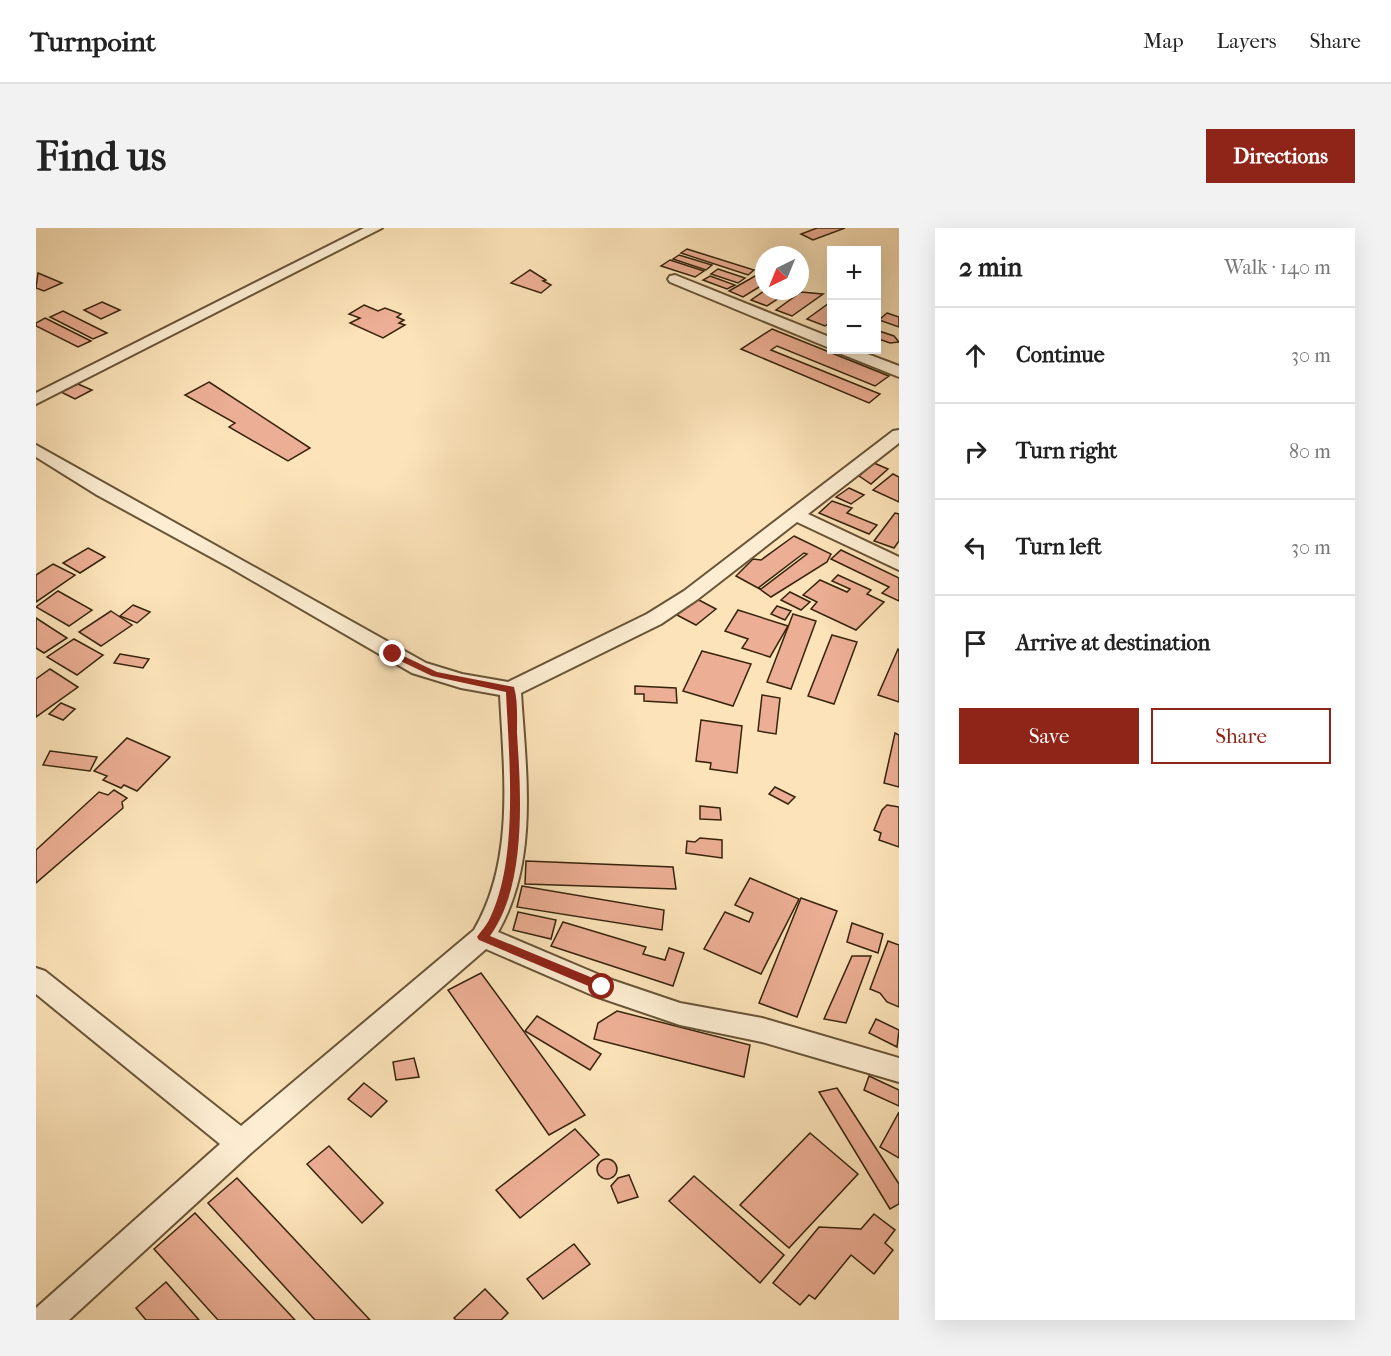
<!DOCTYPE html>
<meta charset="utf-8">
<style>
body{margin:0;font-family:"IM FELL French Canon",serif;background:#f2f2f2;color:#222}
.controls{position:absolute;right:18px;top:18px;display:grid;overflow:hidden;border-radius:0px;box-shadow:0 6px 24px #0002}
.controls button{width:54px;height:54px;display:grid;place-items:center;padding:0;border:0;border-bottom:2px solid #e0e0e0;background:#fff;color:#222;font:30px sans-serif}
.compass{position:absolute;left:719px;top:18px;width:54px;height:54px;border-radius:50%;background:#fff;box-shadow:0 6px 24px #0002;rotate:223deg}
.stop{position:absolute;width:18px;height:18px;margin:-14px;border:4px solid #8f2418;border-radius:50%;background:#fff}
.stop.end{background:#8f2418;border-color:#fff;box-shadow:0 2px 6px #0008}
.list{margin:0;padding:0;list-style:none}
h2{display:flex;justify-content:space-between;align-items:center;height:78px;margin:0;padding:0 24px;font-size:26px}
h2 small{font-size:20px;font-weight:400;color:#767676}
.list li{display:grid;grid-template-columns:39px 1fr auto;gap:18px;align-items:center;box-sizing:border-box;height:96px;padding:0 24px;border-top:2px solid #e0e0e0}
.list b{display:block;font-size:22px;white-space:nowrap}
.list em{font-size:20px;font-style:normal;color:#767676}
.actions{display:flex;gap:12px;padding:18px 24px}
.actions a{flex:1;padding:14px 0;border:2px solid #8f2418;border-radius:0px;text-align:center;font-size:21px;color:#8f2418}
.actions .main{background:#8f2418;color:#fff}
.icon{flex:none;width:33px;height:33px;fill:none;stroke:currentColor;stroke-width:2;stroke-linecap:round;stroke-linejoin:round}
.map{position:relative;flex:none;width:863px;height:1092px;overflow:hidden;border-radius:0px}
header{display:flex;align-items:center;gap:36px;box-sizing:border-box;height:84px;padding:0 30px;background:#fff;border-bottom:2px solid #e0e0e0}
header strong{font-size:28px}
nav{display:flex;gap:33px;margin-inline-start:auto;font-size:21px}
.intro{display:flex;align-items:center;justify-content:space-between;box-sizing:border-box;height:144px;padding:0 36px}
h1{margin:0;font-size:42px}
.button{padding:15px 27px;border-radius:0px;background:#8f2418;color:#fff;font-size:21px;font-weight:700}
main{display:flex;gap:36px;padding:0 36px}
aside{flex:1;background:#fff;border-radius:0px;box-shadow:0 6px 24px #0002}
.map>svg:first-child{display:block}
.building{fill:#ecae94;stroke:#36240b;stroke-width:1.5}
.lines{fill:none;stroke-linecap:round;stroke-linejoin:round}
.minor-casing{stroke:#685436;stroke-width:4}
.minor{fill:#fdedd2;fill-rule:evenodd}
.route{fill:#8f2418}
</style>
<header>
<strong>Turnpoint</strong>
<nav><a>Map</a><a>Layers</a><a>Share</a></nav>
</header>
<div class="intro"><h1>Find us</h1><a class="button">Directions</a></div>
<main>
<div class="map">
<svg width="863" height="1092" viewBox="0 0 863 1092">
<rect width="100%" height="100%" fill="#fce3b9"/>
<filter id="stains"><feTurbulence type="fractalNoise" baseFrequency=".00333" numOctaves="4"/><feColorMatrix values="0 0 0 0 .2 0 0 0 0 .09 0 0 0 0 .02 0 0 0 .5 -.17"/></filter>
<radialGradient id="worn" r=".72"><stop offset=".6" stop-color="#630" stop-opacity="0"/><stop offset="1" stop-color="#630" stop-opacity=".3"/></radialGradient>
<g class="building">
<polygon points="781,0 809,0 777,12 765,6"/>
<polygon points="651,21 718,42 712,47 645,25"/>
<polygon points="643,27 676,37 670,42 637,31"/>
<polygon points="634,32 668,43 659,49 625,38"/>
<polygon points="682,41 709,50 702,55 675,46"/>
<polygon points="494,42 510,52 507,53 515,57 505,65 475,55"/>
<polygon points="726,44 728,46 728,56 707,69 693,63"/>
<polygon points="2,45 26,55 8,63 0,60"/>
<polygon points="674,48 699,57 691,61 667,52"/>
<polygon points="728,63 754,63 731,78 715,72"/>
<polygon points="765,64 787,66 756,88 740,82"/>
<polygon points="796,73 796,93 789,98 771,91"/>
<polygon points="66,74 84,82 65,91 48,82"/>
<polygon points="328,77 342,83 349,80 365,86 361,89 368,92 363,95 369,97 347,110 314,95 324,90 313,86"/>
<polygon points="27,83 71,105 57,111 14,89"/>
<polygon points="851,85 863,89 863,99 843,92"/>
<polygon points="9,90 55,113 42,119 0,98 0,95"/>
<polygon points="736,101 853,148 839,158 741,118 735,122 844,166 833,175 705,121"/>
<polygon points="840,102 858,108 863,114 854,115 840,110"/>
<polygon points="173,154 274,220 252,233 193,199 199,195 149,167"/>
<polygon points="42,156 56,162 39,171 25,164"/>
<polygon points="838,235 852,241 835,256 823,248"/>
<polygon points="857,246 863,249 863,274 837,262"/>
<polygon points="813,260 828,267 815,276 800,269"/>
<polygon points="796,273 816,280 811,285 841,297 833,306 783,285"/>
<polygon points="859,285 863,286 863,313 858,320 838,313"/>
<polygon points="758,308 795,326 791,334 735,369 722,360 725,361 771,326 768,325 722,360 700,348 717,331 725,332"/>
<polygon points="52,320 69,329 44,345 27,335"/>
<polygon points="805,322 863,350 863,373 846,365 853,359 795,331"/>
<polygon points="17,336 39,347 0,374 0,347"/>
<polygon points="802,347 835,362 831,366 848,374 820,402 775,381 781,374 767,367 784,352 811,364 814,361 796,353"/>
<polygon points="22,363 56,382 33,398 0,379"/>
<polygon points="754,364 774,374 765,382 745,372"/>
<polygon points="661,371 680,381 660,397 641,387"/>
<polygon points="97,377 114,384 101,395 84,388"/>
<polygon points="741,378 755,383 749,392 735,386"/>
<polygon points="702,382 752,398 734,429 706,420 712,411 689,403"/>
<polygon points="75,383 96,397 65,418 43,404"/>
<polygon points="757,386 780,393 755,461 731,454"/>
<polygon points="0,390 31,410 8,425 0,420"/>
<polygon points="796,407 821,414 798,476 772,468"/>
<polygon points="38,411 67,427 41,447 11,429"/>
<polygon points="862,421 863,422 863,474 842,467"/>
<polygon points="666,423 715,436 697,478 647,463"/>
<polygon points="84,426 113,431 107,440 78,435"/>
<polygon points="14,441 42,459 0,489 0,451"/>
<polygon points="599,458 640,460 641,475 608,473 608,466 599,466"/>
<polygon points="726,467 744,470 740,506 722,503"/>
<polygon points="25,475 39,481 27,492 13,486"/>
<polygon points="665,492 706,498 701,545 674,541 675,535 660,533"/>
<polygon points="859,505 863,507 863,559 848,555"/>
<polygon points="91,510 134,529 101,563 88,557 85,560 67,552 71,548 58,543"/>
<polygon points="14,523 61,529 54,543 7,537"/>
<polygon points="739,559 759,569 752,576 733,566"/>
<polygon points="78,562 91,570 86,574 87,580 0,655 0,622 63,564 72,567"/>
<polygon points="851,577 863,579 863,619 843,612 845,605 838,602 846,582"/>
<polygon points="664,578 684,580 685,592 664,591"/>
<polygon points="664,610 686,612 686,630 650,625 651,613 659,614"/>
<polygon points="490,633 637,639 640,661 489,656"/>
<polygon points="714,650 763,671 725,746 668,721 689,684 713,694 717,685 699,677"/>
<polygon points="486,658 628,682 626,702 481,679"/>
<polygon points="765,670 801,683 761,789 723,775"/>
<polygon points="482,684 520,692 515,711 477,702"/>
<polygon points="527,694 610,719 607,726 629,732 633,720 648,725 637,758 515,718"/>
<polygon points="816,695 847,706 842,725 811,714"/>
<polygon points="852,713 863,717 863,779 851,774 844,765 834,761"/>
<polygon points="816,728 835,728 810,795 788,791"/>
<polygon points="445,745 549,887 513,907 412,762"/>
<polygon points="581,783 714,817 708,849 558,811 562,795"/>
<polygon points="501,788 565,826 554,842 489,803"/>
<polygon points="840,791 863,802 861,819 833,805"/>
<polygon points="378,830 383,849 360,852 357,834"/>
<polygon points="833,848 863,862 863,878 828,862"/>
<polygon points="328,855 351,873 335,889 312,871"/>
<polygon points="801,860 863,956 863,976 854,981 783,864"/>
<polygon points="863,884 863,930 844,919"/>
<polygon points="539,901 563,927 484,990 460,962"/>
<polygon points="774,905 822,946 753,1020 704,977"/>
<polygon points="293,918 347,975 326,995 271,936"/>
<circle cx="571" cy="941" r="10"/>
<polygon points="593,947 602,969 582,975 575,958 582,950"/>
<polygon points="658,948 748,1027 724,1055 633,973"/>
<polygon points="201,950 334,1092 279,1092 172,975"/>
<polygon points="159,985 259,1092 182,1092 118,1021"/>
<polygon points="838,986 859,1002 849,1015 857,1022 838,1046 815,1027 779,1071 773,1067 764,1077 737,1055 783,999 825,1001"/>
<polygon points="538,1016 554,1036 507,1071 491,1051"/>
<polygon points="130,1054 163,1092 110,1092 100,1080"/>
<polygon points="449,1061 472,1085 465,1092 420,1092 418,1090"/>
</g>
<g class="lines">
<g class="minor-casing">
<g id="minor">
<polygon points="328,0 346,0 0,176 0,165"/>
<polygon points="639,47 796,110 796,121 634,54 632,51 634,48"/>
<polygon points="801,122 821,122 863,138 863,149 803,125"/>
<path d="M 863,202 L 863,215 L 772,286 L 863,329 L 863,342 L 761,294 L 662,371 L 625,396 L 485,465 C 490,545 503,632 462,704 L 573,751 L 644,775 L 726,790 L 863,830 L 863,854 L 726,814 L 644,797 L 556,767 L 450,721 L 215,925 L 33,1092 L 0,1092 L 0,1080 L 184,916 L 0,766 L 0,740 L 9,743 L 205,898 L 438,702 C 479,632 468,545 464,467 L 425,460 L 376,445 L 193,339 L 61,267 L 0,229 L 0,217 L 390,435 L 426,446 L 472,454 L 611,386 L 648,363 L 857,203 Z"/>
</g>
</g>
<use href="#minor" class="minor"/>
</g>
<path class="route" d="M 357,423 L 401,444 L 478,459 C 482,473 481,491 481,505 C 485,566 491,657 454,708 L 569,755 L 569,762 L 562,762 L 443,712 L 441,709 C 445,703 451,697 454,690 C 483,630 473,530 470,464 L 396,448 L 354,428 L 354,424 Z"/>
<rect width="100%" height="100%" filter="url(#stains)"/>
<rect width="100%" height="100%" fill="url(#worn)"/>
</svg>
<div class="controls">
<button>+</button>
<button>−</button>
</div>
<svg class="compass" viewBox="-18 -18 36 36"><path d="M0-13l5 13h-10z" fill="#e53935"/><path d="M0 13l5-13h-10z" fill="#767676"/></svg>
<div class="stop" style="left:566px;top:759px"></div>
<div class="stop end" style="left:357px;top:426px"></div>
</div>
<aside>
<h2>2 min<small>Walk · 140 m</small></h2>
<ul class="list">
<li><svg class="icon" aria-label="ahead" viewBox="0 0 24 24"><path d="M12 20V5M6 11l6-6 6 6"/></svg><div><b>Continue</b></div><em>30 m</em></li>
<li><svg class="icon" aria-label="right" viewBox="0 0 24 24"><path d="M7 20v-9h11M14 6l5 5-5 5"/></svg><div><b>Turn right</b></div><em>80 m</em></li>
<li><svg class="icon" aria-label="left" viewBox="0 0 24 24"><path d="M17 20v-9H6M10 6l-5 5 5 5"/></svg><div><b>Turn left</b></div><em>30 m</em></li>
<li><svg class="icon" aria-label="arrive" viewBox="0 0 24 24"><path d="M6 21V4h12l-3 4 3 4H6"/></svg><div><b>Arrive at destination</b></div></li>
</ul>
<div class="actions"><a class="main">Save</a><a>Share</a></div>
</aside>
</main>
